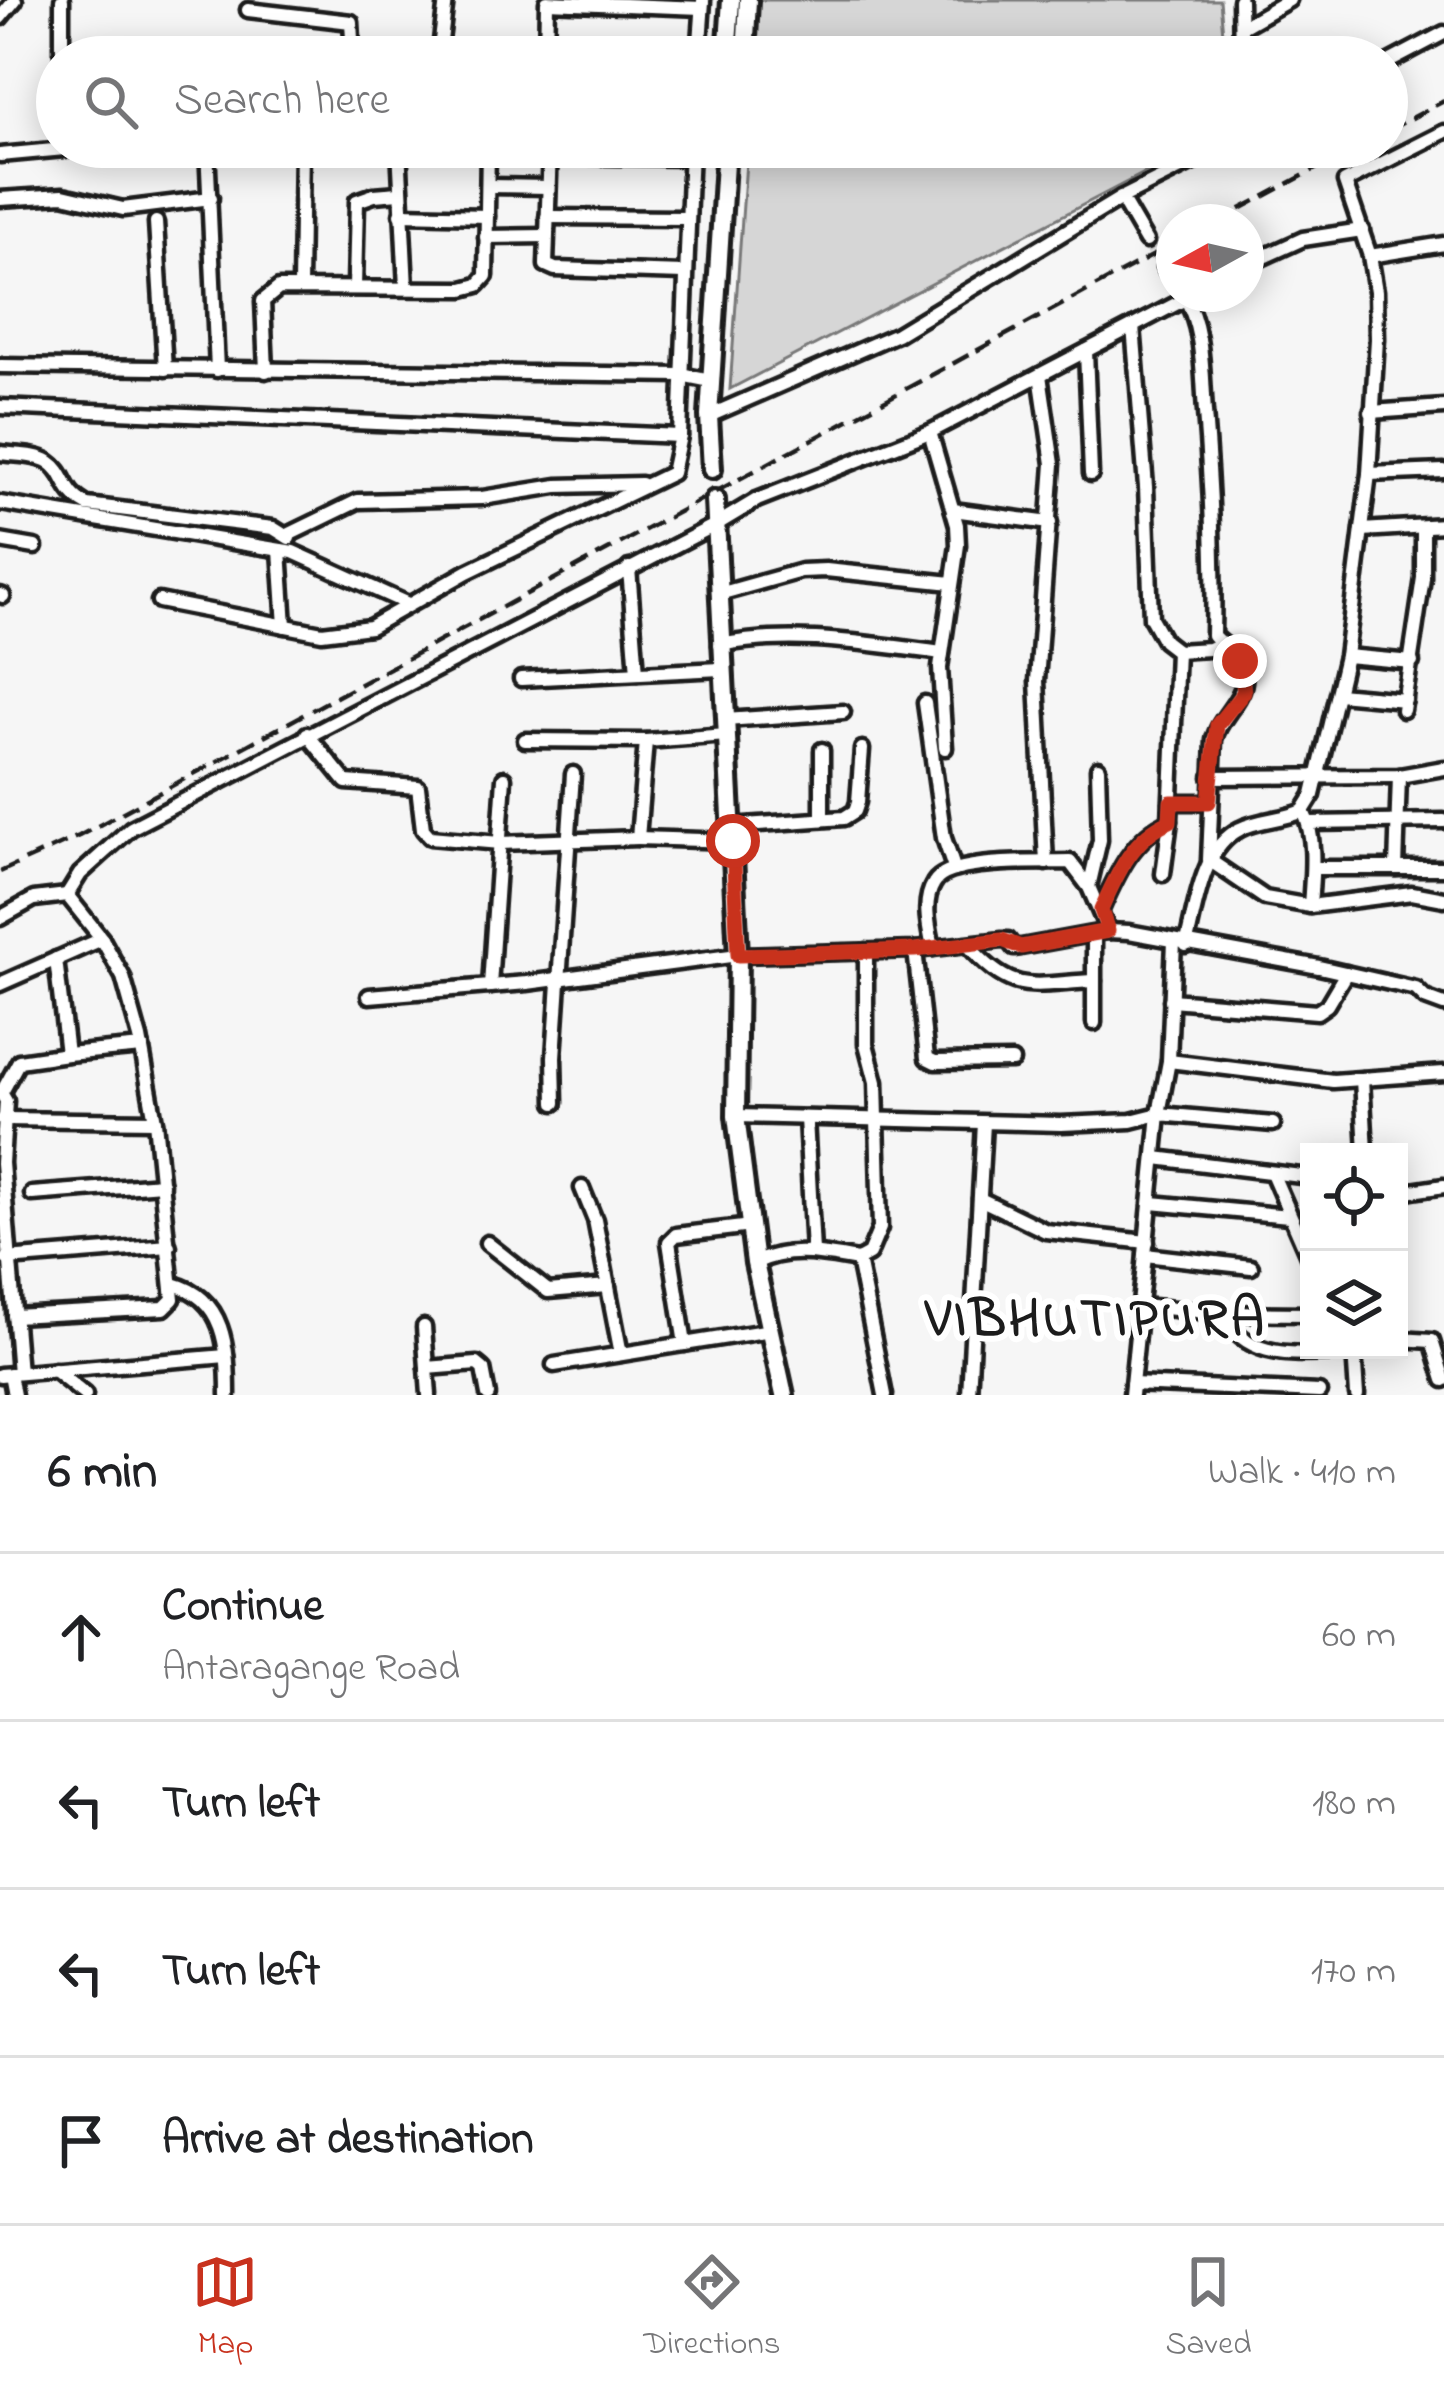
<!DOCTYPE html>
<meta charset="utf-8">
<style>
body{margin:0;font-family:"Indie Flower",sans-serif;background:#f2f2f2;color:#202124}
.controls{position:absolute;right:36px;bottom:36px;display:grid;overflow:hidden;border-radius:0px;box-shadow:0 6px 30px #0003}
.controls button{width:108px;height:108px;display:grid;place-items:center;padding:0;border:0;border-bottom:3px solid #e0e0e0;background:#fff;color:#202124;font:60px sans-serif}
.compass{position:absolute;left:1156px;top:204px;width:108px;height:108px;border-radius:50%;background:#fff;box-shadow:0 6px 30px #0003;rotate:262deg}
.stop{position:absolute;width:36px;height:36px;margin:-27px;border:9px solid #c8321e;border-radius:50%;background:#fff}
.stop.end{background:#c8321e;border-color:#fff;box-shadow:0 3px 12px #0008}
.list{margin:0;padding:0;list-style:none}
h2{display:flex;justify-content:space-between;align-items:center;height:156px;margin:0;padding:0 48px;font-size:51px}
h2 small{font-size:39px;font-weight:400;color:#757577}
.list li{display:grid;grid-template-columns:78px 1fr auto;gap:36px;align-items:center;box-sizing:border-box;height:168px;padding:0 48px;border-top:3px solid #e0e0e0}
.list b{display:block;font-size:45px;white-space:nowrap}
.list p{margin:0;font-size:39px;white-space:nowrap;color:#757577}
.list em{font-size:39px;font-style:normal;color:#757577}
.icon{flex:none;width:66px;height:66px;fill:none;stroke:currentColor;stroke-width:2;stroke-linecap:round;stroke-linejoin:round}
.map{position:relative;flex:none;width:1444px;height:1395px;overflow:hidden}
.search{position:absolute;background:#fff;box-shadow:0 6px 30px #0003;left:36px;right:36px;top:36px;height:132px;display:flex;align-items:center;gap:30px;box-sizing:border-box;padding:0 42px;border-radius:66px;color:#757577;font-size:45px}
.sheet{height:828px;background:#fff}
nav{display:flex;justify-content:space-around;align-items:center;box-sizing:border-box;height:168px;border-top:3px solid #e0e0e0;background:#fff;font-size:33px;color:#757577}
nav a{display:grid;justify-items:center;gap:6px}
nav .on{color:#c8321e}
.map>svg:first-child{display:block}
.green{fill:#d6d6d6;stroke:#797979;stroke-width:3}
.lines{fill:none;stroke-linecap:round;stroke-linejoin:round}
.street-tunnel{stroke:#d5d5d5;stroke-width:12;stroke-dasharray:12 6;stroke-linecap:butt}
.street-casing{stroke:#1c1c1c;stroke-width:21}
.secondary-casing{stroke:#1c1c1c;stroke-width:26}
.street{stroke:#fff;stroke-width:12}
.secondary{stroke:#fff;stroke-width:16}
.rail{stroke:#1c1c1c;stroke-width:4.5;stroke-dasharray:18 9;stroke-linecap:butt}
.route{stroke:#c8321e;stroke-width:15}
.labels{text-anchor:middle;stroke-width:12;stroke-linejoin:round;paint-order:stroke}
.district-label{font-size:54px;font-weight:bold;letter-spacing:3px;fill:#1c1c1c;stroke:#fff}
</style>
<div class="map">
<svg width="1444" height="1395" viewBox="0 0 1444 1395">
<rect width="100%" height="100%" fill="#f6f6f6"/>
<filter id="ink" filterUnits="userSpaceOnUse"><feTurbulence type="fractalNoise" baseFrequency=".00833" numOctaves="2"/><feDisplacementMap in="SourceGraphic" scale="24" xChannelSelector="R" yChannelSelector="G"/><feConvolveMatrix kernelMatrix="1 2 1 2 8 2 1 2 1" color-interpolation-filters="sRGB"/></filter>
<g filter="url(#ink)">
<g class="green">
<polygon points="761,0 1220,0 1225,57 753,57 756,2"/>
<polygon points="747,147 1194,147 730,389"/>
</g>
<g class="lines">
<polyline class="street-tunnel" points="1146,241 1164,267"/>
<g class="street-casing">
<g id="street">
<polyline points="1240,0 1241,57"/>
<polyline points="248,10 351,22 353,57"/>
<polyline points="0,18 15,0"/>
<polyline points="1242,27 1289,0"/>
<polyline points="62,57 62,0"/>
<polyline points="439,57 446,0"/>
<polyline points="546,57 547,2 702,8"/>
<polyline points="699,57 703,1"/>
<polyline points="1387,63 1444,33"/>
<polyline points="207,147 217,370"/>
<polyline points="399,147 406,288"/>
<polyline points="550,147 546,265 555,269 684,273"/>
<polyline points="0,155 86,147"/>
<polyline points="549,156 690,158"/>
<polyline points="488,186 548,187"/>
<polyline points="1121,198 1146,241"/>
<polyline points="0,199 63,195 123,209 211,198"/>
<polyline points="401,214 487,216"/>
<polyline points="547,217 686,218"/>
<polyline points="156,222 165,369"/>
<polyline points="486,237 546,236"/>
<polyline points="1370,256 1444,244"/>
<polyline points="1246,265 1303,239 1362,230"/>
<polyline points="1164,267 1174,281"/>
<polyline points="300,287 302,147"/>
<polyline points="355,287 357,201 374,195 399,193"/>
<path d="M 1183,294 C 1204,328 1202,373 1205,412 C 1211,487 1215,560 1213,635 C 1219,643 1228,647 1234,654 C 1264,689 1220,710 1214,740 L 1209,860 L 1265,898 L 1310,906"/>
<polyline points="1133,326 1146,487 1151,618 1164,641 1177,651 1209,649 1220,644"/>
<polyline points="1086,351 1091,474"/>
<polyline points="0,366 681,375 711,381"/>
<polyline points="266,371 263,301 279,288 463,289 478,285 486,276 488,147"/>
<polyline points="1040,375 1053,464 1037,681 1046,863"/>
<polyline points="0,407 680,436"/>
<polyline points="1371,412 1444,407"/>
<polyline points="709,416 897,334 1121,198 1223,147"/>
<polyline points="930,432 957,525 958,545 940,668 945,748"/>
<path d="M 0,453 C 14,455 37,454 49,462 C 67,474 62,492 87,505 L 273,528 L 289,538"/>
<polyline points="1369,474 1444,471"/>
<polyline points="0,503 293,552 408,604"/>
<polyline points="953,510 1050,523"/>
<polyline points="1362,530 1444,525"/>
<polyline points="288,535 358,501 482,498 557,486 641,484"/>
<polyline points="0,541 35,547"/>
<polyline points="280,550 285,626"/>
<polyline points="629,568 637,673"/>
<polyline points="719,594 801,571 826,570 952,583"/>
<polyline points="0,595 3,596"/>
<polyline points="159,601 322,633 370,627 467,572 672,473 680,436 691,147"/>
<path d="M 720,645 C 793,630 869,644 942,653"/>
<polyline points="1346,656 1412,662"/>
<polyline points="521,679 721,669"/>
<polyline points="1338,694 1405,700"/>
<polyline points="925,703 944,838 954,868"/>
<polyline points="1403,710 1423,578 1423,527"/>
<polyline points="725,720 843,712"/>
<polyline points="307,734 346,782 418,787 423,829 430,837 500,843 638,838 646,741 727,735"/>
<polyline points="525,740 646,741"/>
<polyline points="1211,777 1399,776 1444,768"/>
<polyline points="1171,802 1209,802"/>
<path d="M 1303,811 C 1317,839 1312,875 1310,906 L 1412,893 L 1444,899"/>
<polyline points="822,819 822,750"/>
<polyline points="1309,823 1444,821"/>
<polyline points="730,826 844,818 855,811 858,802 862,749"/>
<polyline points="638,838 733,841"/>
<polyline points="1313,868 1444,868"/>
<polyline points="1396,868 1399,776"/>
<polyline points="1163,874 1170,821 1177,651"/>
<polyline points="1089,887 1100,840 1098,768"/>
<path d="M 1101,910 C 1116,876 1133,836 1170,821"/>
<polyline points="0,918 34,899 67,895"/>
<path d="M 968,945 C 1013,997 1031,984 1094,981"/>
<path d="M 1186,945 C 1196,908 1201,848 1240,829 C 1259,819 1283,820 1303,811 L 1313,795 L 1346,656 L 1369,474 L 1377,339 L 1376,291 L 1370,256 L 1345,182 L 1444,132"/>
<path d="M 933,948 C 929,928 922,902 934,883 C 948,858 1042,863 1070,862 L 1089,887 L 1108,931"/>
<polyline points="915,950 927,1058 935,1062 1012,1061"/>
<polyline points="56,959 67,1054 142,1047"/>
<polyline points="0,984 102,939"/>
<polyline points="490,986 504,778"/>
<polyline points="369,996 527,983 738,955 915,950 1002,940 1008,940 1014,948 1021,947 1108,931 1129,932 1319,967 1416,989 1425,998 1444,1005"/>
<polyline points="1171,1000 1317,1012 1327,1005 1346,973"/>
<polyline points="1094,1023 1094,935"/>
<polyline points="1169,1061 1174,941"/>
<polyline points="1362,1079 1366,1152"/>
<polyline points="0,1091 6,1101 2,1163 19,1373"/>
<polyline points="2,1092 19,1061 67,1054"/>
<polyline points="555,1103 554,1057 573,774"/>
<polyline points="736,1116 1061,1124 1131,1121 1159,1114 1169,1061 1333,1081 1444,1073"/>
<polyline points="806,1118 813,1252"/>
<polyline points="3,1119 155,1121"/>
<polyline points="1156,1158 1309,1177"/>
<polyline points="1273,1175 1309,1258"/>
<polyline points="582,1188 595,1220 621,1354"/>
<polyline points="1399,1193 1444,1186"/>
<polyline points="32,1194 162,1184"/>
<polyline points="980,1199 1046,1231 1147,1242"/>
<polyline points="1152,1203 1289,1216"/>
<polyline points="487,1243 548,1291 608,1286"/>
<polyline points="1145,1255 1251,1267"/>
<polyline points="7,1259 169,1246"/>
<polyline points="858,1260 885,1395"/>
<path d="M 755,1263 C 789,1246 822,1254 858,1260 L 869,1254 L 880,1228 L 876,1082 L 866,1044 L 866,951"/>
<path d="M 173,1284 C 225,1298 228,1347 228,1395"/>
<polyline points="1141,1306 1220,1313 1309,1314"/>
<path d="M 1220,1313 C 1252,1365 1300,1352 1354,1353"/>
<polyline points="14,1316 164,1308 173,1299 155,1121 140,1038 123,977 102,939 67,895 80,874 131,828 717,524 757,500 930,432 1195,294"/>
<polyline points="424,1327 429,1395"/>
<polyline points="1399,1339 1432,1341 1444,1380"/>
<polyline points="685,1344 669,1242 676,1235 751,1226"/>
<polyline points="1354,1350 1357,1395"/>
<polyline points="554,1365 771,1330"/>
<polyline points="427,1368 477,1364 483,1369 488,1395"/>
<polyline points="54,1370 85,1395"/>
<polyline points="10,1374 14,1395"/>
<polyline points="0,1375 226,1356"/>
<polyline points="1132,1384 1319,1392"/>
<polyline points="969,1394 984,1123"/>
<polyline points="1131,1395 1159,1114 1273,1124"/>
</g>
</g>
<g class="secondary-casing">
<g id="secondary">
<polyline points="727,57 731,0"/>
<polyline points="745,57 748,0"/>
<polyline points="712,469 709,416 726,147"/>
<polyline points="715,500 738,955 736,1116 755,1263 784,1395"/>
</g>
</g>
<use href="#street" class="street"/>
<use href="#secondary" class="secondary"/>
<g class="rail">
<polyline points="1387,131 1444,101"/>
<polyline points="1216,222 1357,147"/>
<polyline points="0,872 79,836 1174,244"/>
</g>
</g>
</g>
<g class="lines" filter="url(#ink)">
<path class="route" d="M 733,841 L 738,955 L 915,950 L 1002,940 L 1021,947 L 1108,931 L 1101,910 C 1116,876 1133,836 1170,821 L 1171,802 L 1209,802 L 1217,725 L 1244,692 L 1240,661"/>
</g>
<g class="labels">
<g class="district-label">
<text x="1096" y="1335">VIBHUTIPURA</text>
</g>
</g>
</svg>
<div class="controls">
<button><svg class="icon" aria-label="locate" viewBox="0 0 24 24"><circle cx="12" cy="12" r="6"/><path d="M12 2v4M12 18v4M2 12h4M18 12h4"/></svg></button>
<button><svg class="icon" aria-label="layers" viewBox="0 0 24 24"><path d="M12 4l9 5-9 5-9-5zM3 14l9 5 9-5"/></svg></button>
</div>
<svg class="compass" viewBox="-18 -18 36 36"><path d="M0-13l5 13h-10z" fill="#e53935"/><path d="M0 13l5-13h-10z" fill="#757577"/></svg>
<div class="stop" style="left:733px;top:841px"></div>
<div class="stop end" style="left:1240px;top:661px"></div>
<div class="search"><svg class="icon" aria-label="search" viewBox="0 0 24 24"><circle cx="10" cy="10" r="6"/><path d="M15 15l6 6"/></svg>Search here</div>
</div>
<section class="sheet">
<h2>6 min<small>Walk · 410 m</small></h2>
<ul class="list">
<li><svg class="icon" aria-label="ahead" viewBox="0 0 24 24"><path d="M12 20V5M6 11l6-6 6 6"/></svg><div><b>Continue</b><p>Antaragange Road</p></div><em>60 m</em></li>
<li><svg class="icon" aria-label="left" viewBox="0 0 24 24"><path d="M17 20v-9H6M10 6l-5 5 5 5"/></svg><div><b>Turn left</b></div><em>180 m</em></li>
<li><svg class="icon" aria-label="left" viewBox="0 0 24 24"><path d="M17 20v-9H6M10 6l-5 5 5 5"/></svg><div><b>Turn left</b></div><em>170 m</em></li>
<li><svg class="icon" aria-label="arrive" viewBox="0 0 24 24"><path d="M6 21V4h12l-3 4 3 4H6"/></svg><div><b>Arrive at destination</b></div></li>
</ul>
</section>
<nav>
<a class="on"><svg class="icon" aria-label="map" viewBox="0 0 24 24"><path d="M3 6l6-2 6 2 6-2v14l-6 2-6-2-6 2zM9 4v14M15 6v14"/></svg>Map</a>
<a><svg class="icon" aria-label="directions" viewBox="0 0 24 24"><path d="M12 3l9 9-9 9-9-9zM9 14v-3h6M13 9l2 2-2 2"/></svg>Directions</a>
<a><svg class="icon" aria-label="saved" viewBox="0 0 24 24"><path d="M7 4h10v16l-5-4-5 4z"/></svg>Saved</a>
</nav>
